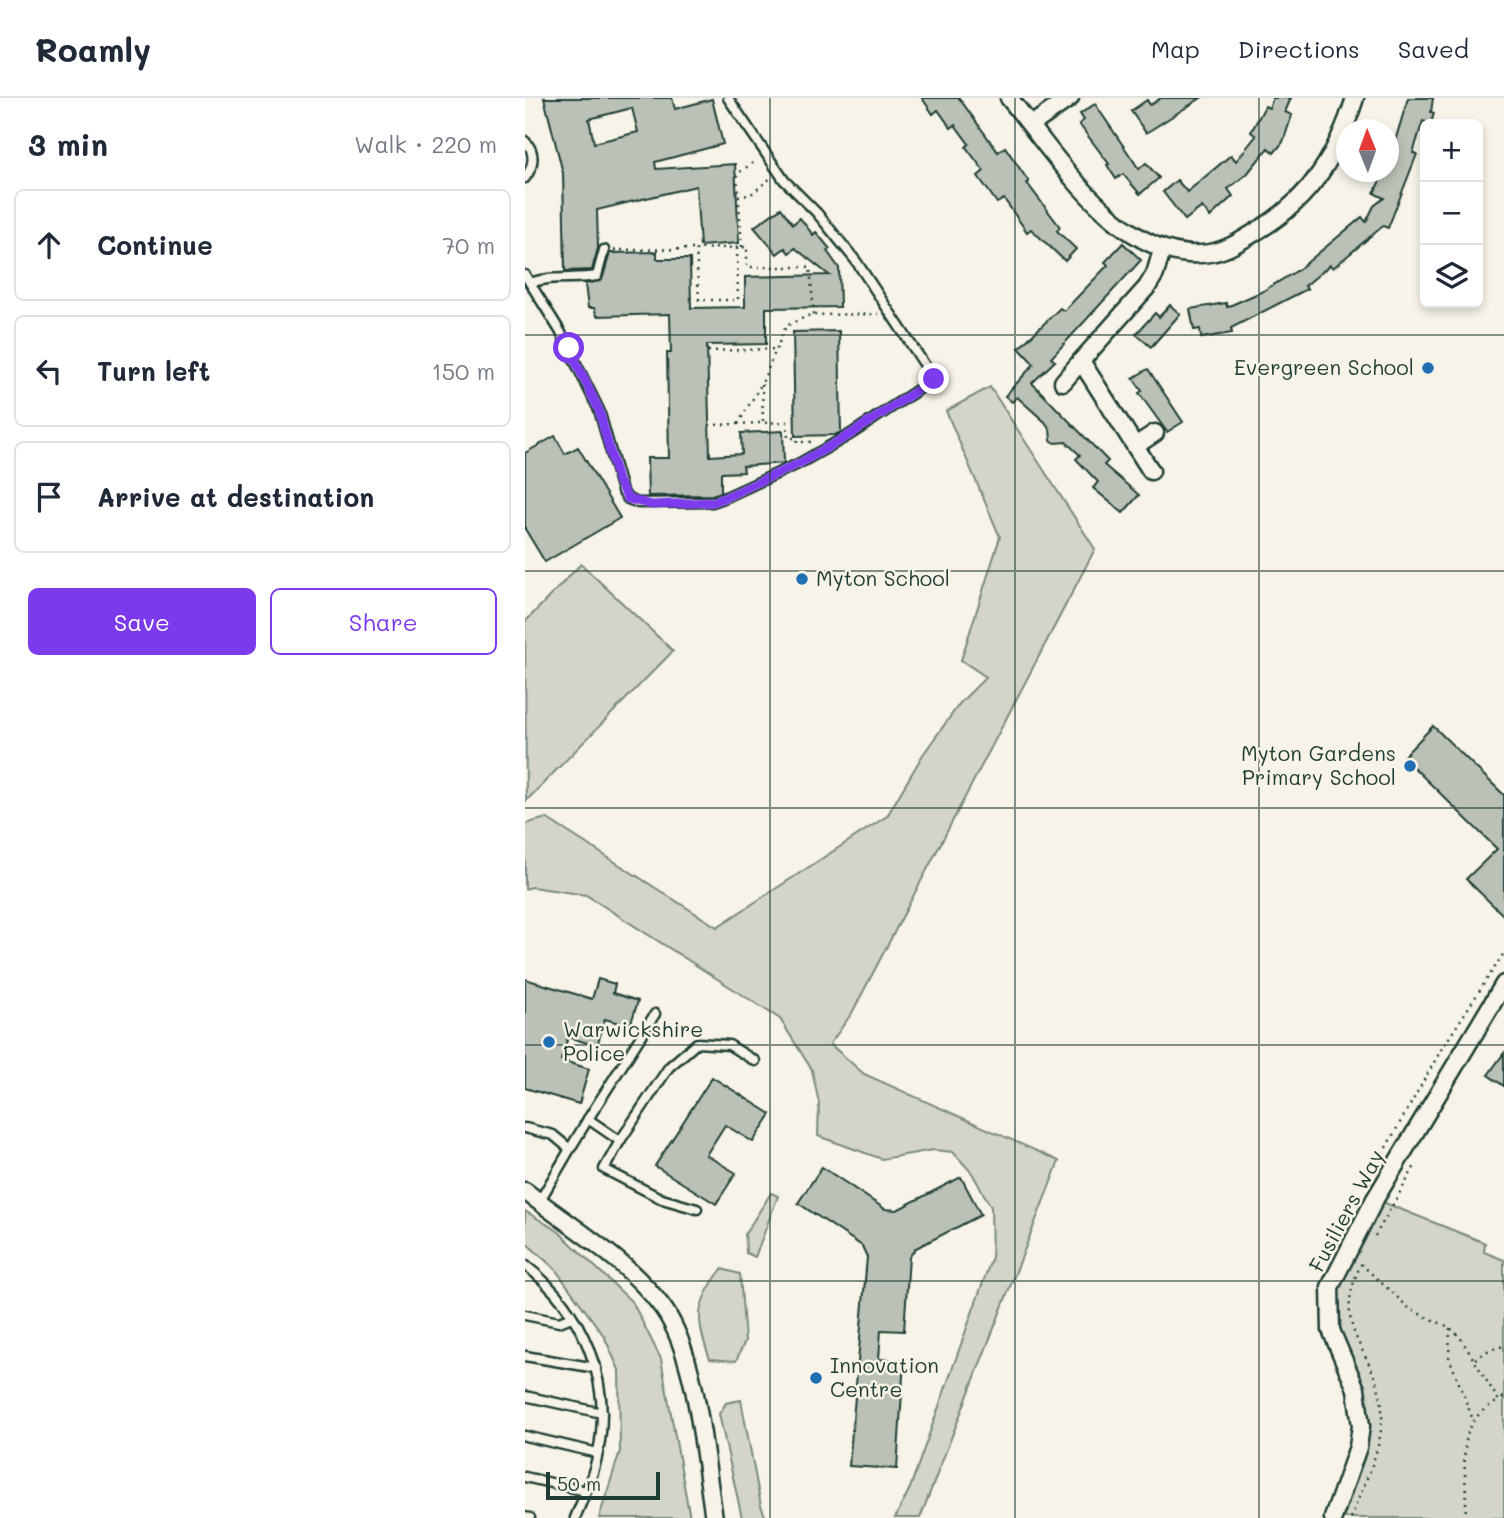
<!DOCTYPE html>
<meta charset="utf-8">
<style>
body{margin:0;font-family:Mali,sans-serif;background:#f2f2f3;color:#1f2937}
.controls{position:absolute;right:21px;top:21px;display:grid;overflow:hidden;border-radius:10px;box-shadow:0 4px 10px #0003}
.controls button{width:63px;height:63px;display:grid;place-items:center;padding:0;border:0;border-bottom:2px solid #e0e1e3;background:#fff;color:#1f2937;font:35px sans-serif}
.compass{position:absolute;left:811px;top:21px;width:63px;height:63px;border-radius:50%;background:#fff;box-shadow:0 4px 10px #0003;rotate:359deg}
.scale{position:absolute;left:21px;bottom:18px;width:114px;box-sizing:border-box;padding-left:7px;border:4px solid #1f3d34;border-top:0;font-size:19px;line-height:24px;white-space:nowrap;color:#1f3d34;-webkit-text-stroke:5px #f7f3e8;paint-order:stroke}
.stop{position:absolute;width:21px;height:21px;margin:-16px;border:5px solid #7c3aed;border-radius:50%;background:#fff}
.stop.end{background:#7c3aed;border-color:#fff;box-shadow:0 2px 7px #0008}
.list{margin:0;padding:0;list-style:none}
h2{display:flex;justify-content:space-between;align-items:center;height:91px;margin:0;padding:0 28px;font-size:30px}
h2 small{font-size:23px;font-weight:400;color:#747a83}
.list li{display:grid;grid-template-columns:46px 1fr auto;gap:21px;align-items:center;box-sizing:border-box;height:112px;margin:0 14px 14px;padding:0 14px;border:2px solid #e0e1e3;border-radius:10px}
.list b{display:block;font-size:26px;white-space:nowrap}
.list em{font-size:23px;font-style:normal;color:#747a83}
.actions{display:flex;gap:14px;padding:21px 28px}
.actions a{flex:1;padding:16px 0;border:2px solid #7c3aed;border-radius:10px;text-align:center;font-size:24px;color:#7c3aed}
.actions .main{background:#7c3aed;color:#fff}
.icon{flex:none;width:38px;height:38px;fill:none;stroke:currentColor;stroke-width:2;stroke-linecap:round;stroke-linejoin:round}
.map{position:relative;flex:none;width:979px;height:1420px;overflow:hidden}
header{display:flex;align-items:center;gap:42px;box-sizing:border-box;height:98px;padding:0 35px;background:#fff;border-bottom:2px solid #e0e1e3}
header strong{font-size:33px}
nav{display:flex;gap:38px;margin-inline-start:auto;font-size:24px}
main{display:flex}
aside{flex:1;background:#fff}
.map>svg:first-child{display:block}
.green{fill:#d3d5ca;stroke:#79897f;stroke-width:2}
.building{fill:#bbc1b6;stroke:#1f3d34;stroke-width:2;fill-rule:evenodd}
.lines{fill:none;stroke-linecap:round;stroke-linejoin:round}
.service-casing{stroke:#1f3d34;stroke-width:13}
.minor-casing{stroke:#1f3d34;stroke-width:21}
.path{stroke:#1f3d34;stroke-width:2.5;stroke-dasharray:2 5;stroke-linecap:butt}
.service{stroke:#f7f3e8;stroke-width:8}
.minor{stroke:#f7f3e8;stroke-width:16}
.route{stroke:#7c3aed;stroke-width:9}
.grid{fill:none;stroke:#1f3d34;stroke-width:2;stroke-opacity:0.55}
.poi-dot{fill:#1f6fb2;stroke:#f7f3e8;stroke-width:2.5}
.labels{text-anchor:middle;stroke-width:5;stroke-linejoin:round;paint-order:stroke}
.poi-label{font-size:21px;fill:#1f3d34;stroke:#f7f3e8;text-anchor:start}
.street-label{font-size:21px;fill:#1f3d34;stroke:#f7f3e8}
</style>
<header>
<strong>Roamly</strong>
<nav><a>Map</a><a>Directions</a><a>Saved</a></nav>
</header>
<main>
<aside>
<h2>3 min<small>Walk · 220 m</small></h2>
<ul class="list">
<li><svg class="icon" aria-label="ahead" viewBox="0 0 24 24"><path d="M12 20V5M6 11l6-6 6 6"/></svg><div><b>Continue</b></div><em>70 m</em></li>
<li><svg class="icon" aria-label="left" viewBox="0 0 24 24"><path d="M17 20v-9H6M10 6l-5 5 5 5"/></svg><div><b>Turn left</b></div><em>150 m</em></li>
<li><svg class="icon" aria-label="arrive" viewBox="0 0 24 24"><path d="M6 21V4h12l-3 4 3 4H6"/></svg><div><b>Arrive at destination</b></div></li>
</ul>
<div class="actions"><a class="main">Save</a><a>Share</a></div>
</aside>
<div class="map">
<svg width="979" height="1420" viewBox="0 0 979 1420">
<rect width="100%" height="100%" fill="#f7f3e8"/>
<filter id="ink" filterUnits="userSpaceOnUse"><feTurbulence type="fractalNoise" baseFrequency=".0143" numOctaves="2"/><feDisplacementMap in="SourceGraphic" scale="14" xChannelSelector="R" yChannelSelector="G"/><feConvolveMatrix kernelMatrix="1 2 1 2 8 2 1 2 1" color-interpolation-filters="sRGB"/></filter>
<g filter="url(#ink)">
<g class="green">
<polygon points="465,289 570,451 327,915 305,946 339,976 534,1063 395,1420 370,1420 385,1390 467,1159 466,1109 447,1075 428,1054 408,1052 357,1061 293,1038 294,1005 287,972 255,921 61,797 7,789 0,791 0,726 21,720 192,829 362,718 397,658 435,605 461,579 436,562 475,439 421,313"/>
<polygon points="56,466 148,553 1,703 0,524"/>
<polygon points="246,1095 253,1098 230,1159 221,1155 220,1136"/>
<polygon points="850,1101 960,1145 959,1154 979,1162 979,1420 808,1420 836,1328 804,1211"/>
<polygon points="0,1113 33,1133 108,1205 136,1261 165,1420 74,1420 95,1353 94,1272 79,1238 30,1171 0,1144"/>
<path d="M 197,1171 L 215,1176 L 220,1243 L 211,1263 L 185,1261 C 170,1222 170,1205 197,1171 Z"/>
<polygon points="216,1302 236,1408 241,1420 217,1420 194,1316 201,1305"/>
</g>
<g class="building">
<path d="M 19,0 L 147,0 L 150,11 L 187,1 L 198,46 L 130,64 L 131,71 L 210,66 L 214,145 L 175,148 L 171,88 L 72,112 L 73,150 L 67,172 L 40,173 L 38,75 ZM 107,10 L 113,34 L 69,45 L 64,21 Z"/>
<polygon points="397,0 434,0 473,54 480,49 504,84 502,85 535,129 532,133 551,151 540,163 506,131 502,134 479,101 472,105 453,78 459,73 441,49 444,46 430,27 426,30 413,12 408,16"/>
<polygon points="636,0 676,0 621,35 606,13 622,2 625,7"/>
<polygon points="748,0 766,0 760,14 767,17 758,44 749,55 743,50 722,76 703,91 708,98 685,119 677,109 660,122 638,94 652,82 662,94 706,57 711,63 731,38 726,34 740,8 744,10"/>
<polygon points="883,0 908,0 906,14 909,15 906,26 898,23 888,55 892,56 863,130 858,128 808,170 805,167 780,188 782,191 706,230 707,235 676,240 675,231 669,232 665,211 701,205 702,209 738,193 773,172 837,119 841,124 849,108 859,100 849,95 859,74 864,74 864,63"/>
<polygon points="570,6 614,71 621,65 634,80 615,96 598,76 591,81 582,67 584,66 554,26 559,22 555,16"/>
<polygon points="256,110 268,126 275,120 288,137 291,134 305,151 302,153 314,170 315,209 241,210 241,246 182,247 185,358 217,356 216,335 258,333 259,365 218,368 219,374 196,375 196,394 187,397 123,398 122,360 144,360 142,255 146,255 145,216 72,218 69,210 63,210 60,186 77,182 85,155 132,154 132,161 165,161 166,210 220,209 220,179 304,177 270,150 264,155 260,150 252,156 229,129"/>
<polygon points="598,145 616,162 526,260 530,263 507,285 583,363 579,367 614,397 598,415 568,390 573,384 551,361 555,357 541,344 530,345 526,342 525,331 520,324 492,299 487,304 480,298 509,266 494,250 535,210 539,213 583,167 580,164"/>
<polygon points="645,207 655,216 626,249 611,236 630,215 634,219"/>
<polygon points="314,233 316,334 310,337 270,338 268,234"/>
<polygon points="623,271 658,324 642,334 614,295 617,293 608,280"/>
<polygon points="30,338 40,356 53,349 95,420 20,464 0,431 0,355"/>
<polygon points="908,628 979,697 979,818 941,781 972,751 878,659"/>
<polygon points="0,881 67,901 73,881 90,886 88,895 113,903 105,928 80,921 72,948 43,939 36,962 64,971 54,1006 0,990"/>
<polygon points="979,955 979,988 963,977"/>
<polygon points="187,979 246,1016 228,1044 200,1027 181,1057 211,1075 191,1106 130,1068"/>
<polygon points="297,1069 360,1111 372,1112 436,1079 456,1117 391,1150 384,1159 379,1233 356,1232 354,1261 379,1263 372,1371 324,1368 342,1159 337,1148 273,1105"/>
</g>
<g class="lines">
<g class="service-casing">
<g id="service">
<path d="M 0,43 C 11,54 9,68 0,80"/>
<polyline points="0,177 35,233 74,312 97,393 103,401 113,405 188,404 199,400 275,365 326,336 409,281 331,163 292,115 259,82 203,0"/>
<path d="M 5,185 C 27,177 49,182 72,178 L 79,152"/>
<polyline points="63,1021 130,916"/>
<polyline points="0,1030 28,1037 45,1051 14,1104"/>
<polyline points="95,1043 79,1071 137,1101 172,1111"/>
<polyline points="45,1051 63,1021 95,1043 144,969 172,945 204,947 230,963"/>
<path d="M 0,1167 C 57,1210 88,1283 73,1354 C 69,1377 59,1398 50,1420"/>
<polyline points="0,1217 34,1224 47,1219"/>
<polyline points="0,1258 71,1270"/>
<polyline points="0,1298 77,1315"/>
<polyline points="0,1338 73,1355"/>
<polyline points="0,1379 61,1393"/>
<polyline points="0,1419 5,1420"/>
</g>
</g>
<g class="minor-casing">
<g id="minor">
<path d="M 484,0 C 531,57 599,169 685,155 C 704,152 720,140 737,130 C 788,98 812,56 830,0"/>
<polyline points="506,27 545,0"/>
<polyline points="538,284 556,263"/>
<polyline points="610,348 630,335"/>
<polyline points="626,373 556,263 622,189 630,176 637,152"/>
<path d="M 0,1093 C 46,1129 103,1162 138,1210 C 173,1259 179,1360 189,1420"/>
<polyline points="808,1420 833,1349 836,1328 831,1291 806,1232 805,1189 850,1101 979,886"/>
</g>
</g>
<g class="path">
<polyline points="213,98 225,97 246,80"/>
<polyline points="217,149 212,76 232,62"/>
<polyline points="212,150 213,202 174,202 171,151 222,149 222,169 285,169 289,217"/>
<polyline points="89,152 170,151"/>
<polyline points="183,253 252,251"/>
<polyline points="237,286 238,325"/>
<polyline points="213,326 237,285 261,228 285,217 353,216"/>
<polyline points="184,327 262,324 263,340 272,340 272,344 287,344"/>
<polyline points="854,1062 916,952 979,855"/>
<polyline points="850,1138 890,1068"/>
<polyline points="836,1166 886,1212 924,1229 935,1239 974,1303 979,1299"/>
<polyline points="925,1230 924,1259 948,1322"/>
<polyline points="950,1261 964,1252 979,1248"/>
<path d="M 826,1420 C 839,1385 859,1349 857,1311 C 852,1250 803,1236 836,1166"/>
<path d="M 940,1420 C 946,1375 922,1326 974,1303"/>
</g>
<use href="#service" class="service"/>
<use href="#minor" class="minor"/>
</g>
</g>
<g class="lines" filter="url(#ink)">
<polyline class="route" points="44,250 74,312 93,383 103,401 127,407 188,404 199,400 275,365 326,336 409,281"/>
</g>
<path class="grid" d="M 245,0 L 245,1420M 490,0 L 490,1420M 734,0 L 734,1420M 0,237 L 979,237M 0,473 L 979,473M 0,710 L 979,710M 0,947 L 979,947M 0,1183 L 979,1183"/>
<g class="poi-dot">
<circle cx="903" cy="270" r="7"/>
<circle cx="277" cy="481" r="7"/>
<circle cx="885" cy="668" r="7"/>
<circle cx="24" cy="944" r="7"/>
<circle cx="291" cy="1280" r="7"/>
</g>
<g class="labels">
<g class="poi-label">
<text x="889" y="277" text-anchor="end">Evergreen School</text>
<text x="291" y="488">Myton School</text>
<text x="871" y="663" text-anchor="end">Myton Gardens<tspan x="871" dy="24">Primary School</tspan></text>
<text x="38" y="939">Warwickshire<tspan x="38" dy="24">Police</tspan></text>
<text x="305" y="1275">Innovation<tspan x="305" dy="24">Centre</tspan></text>
</g>
<g class="street-label">
<text transform="translate(822 1113) rotate(-62)" y="7">Fusiliers Way</text>
</g>
</g>
</svg>
<div class="controls">
<button>+</button>
<button>−</button>
<button><svg class="icon" aria-label="layers" viewBox="0 0 24 24"><path d="M12 4l9 5-9 5-9-5zM3 14l9 5 9-5"/></svg></button>
</div>
<svg class="compass" viewBox="-18 -18 36 36"><path d="M0-13l5 13h-10z" fill="#e53935"/><path d="M0 13l5-13h-10z" fill="#747a83"/></svg>
<div class="scale">50 m</div>
<div class="stop" style="left:44px;top:250px"></div>
<div class="stop end" style="left:409px;top:281px"></div>
</div>
</main>
